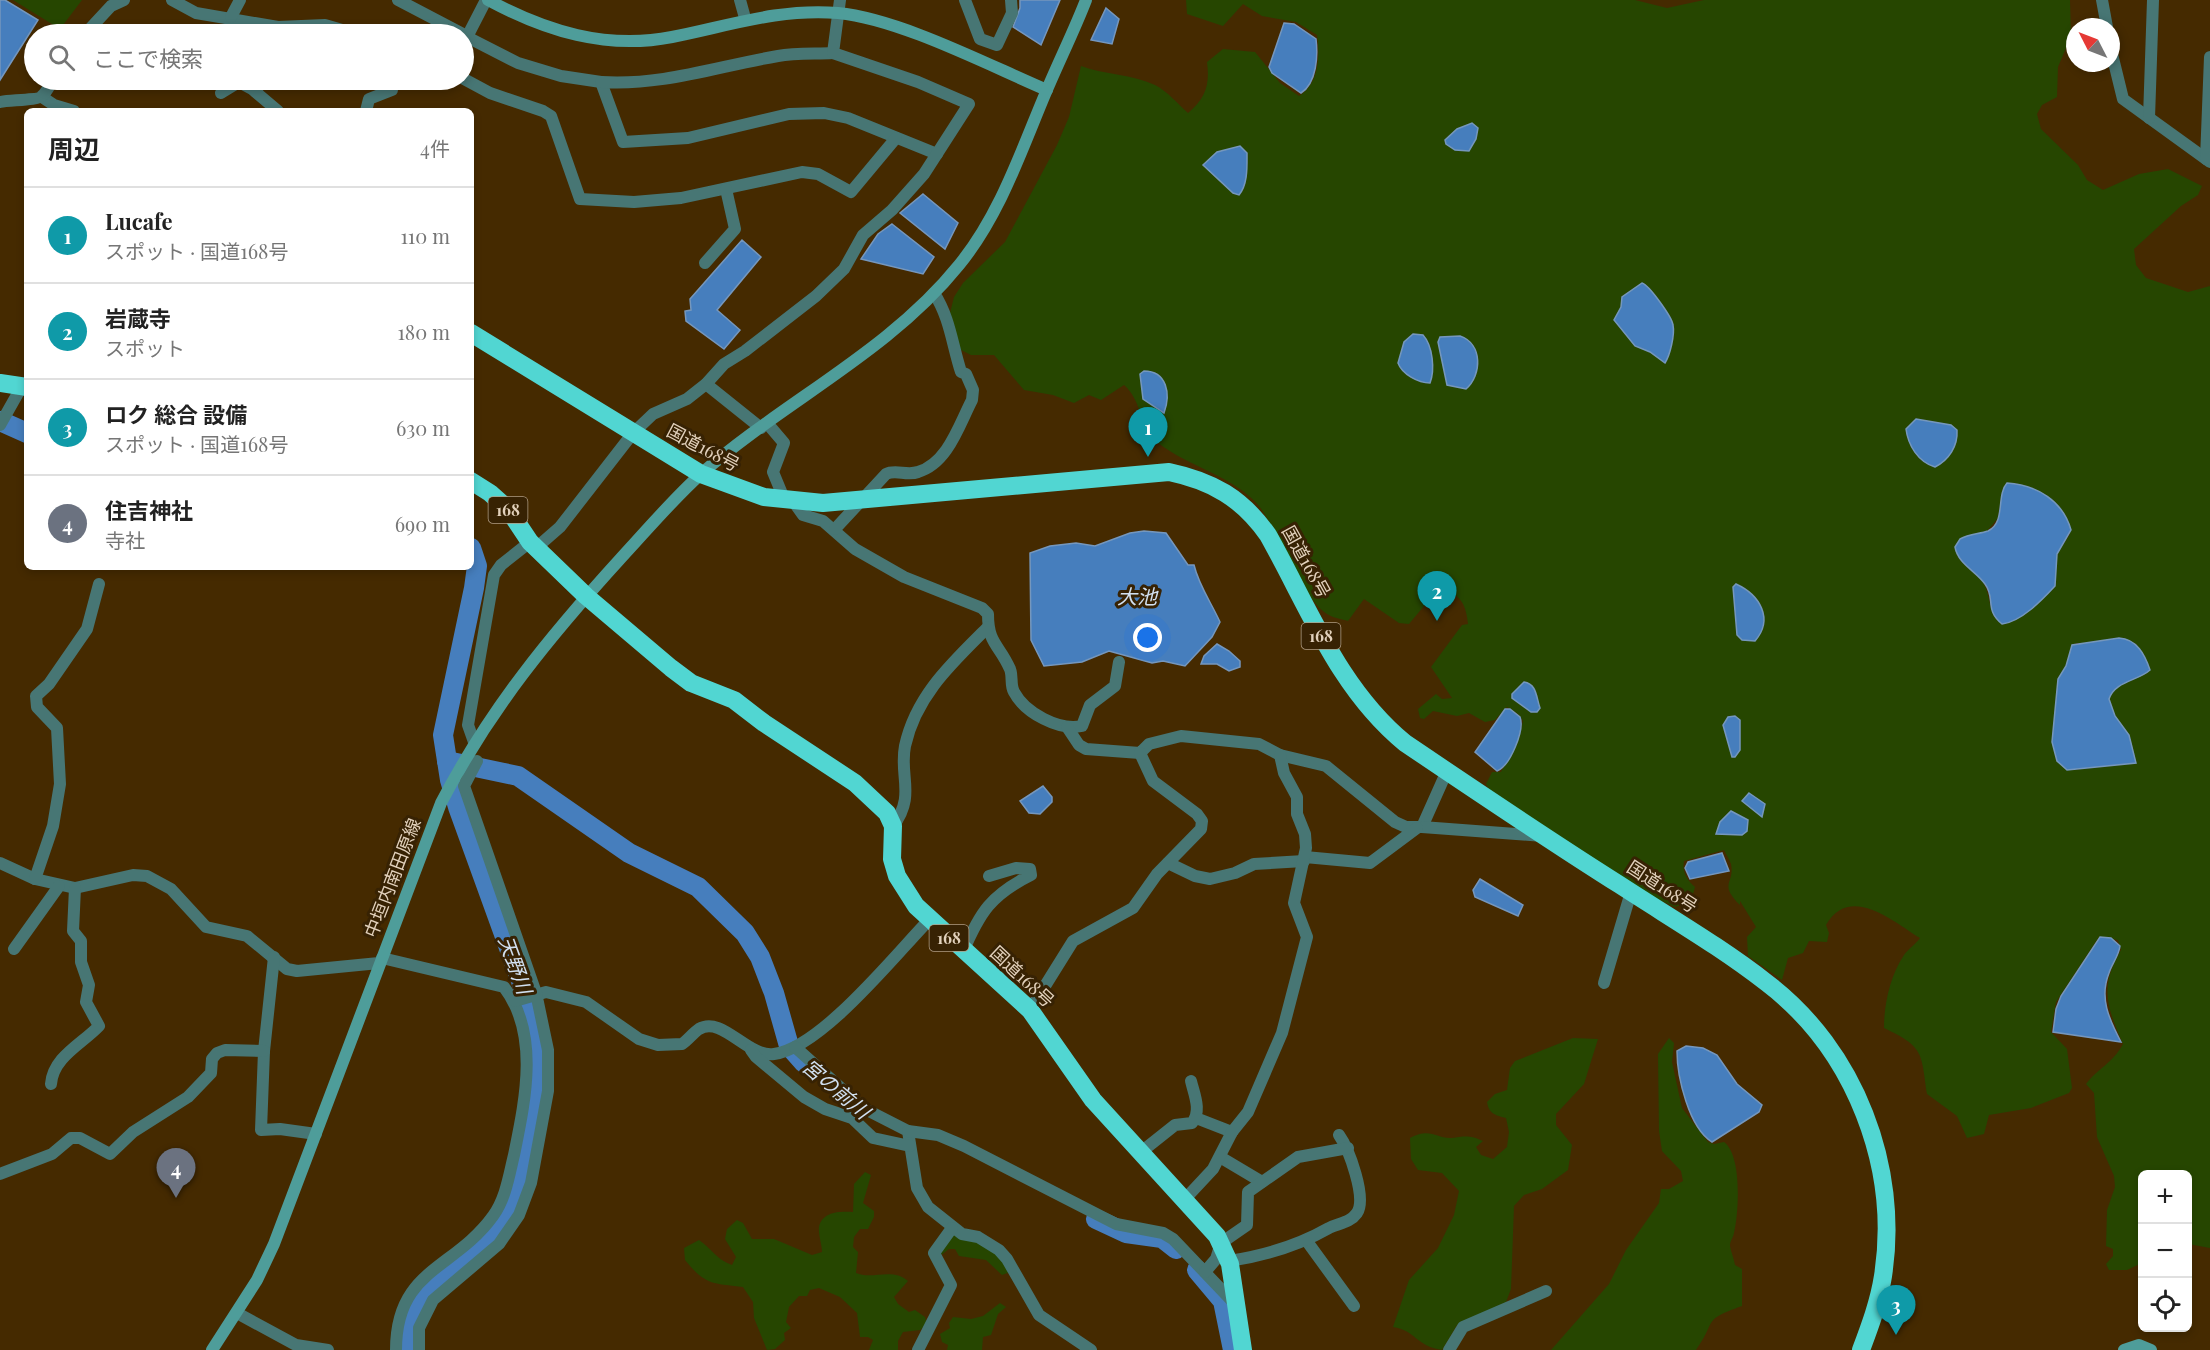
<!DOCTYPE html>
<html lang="ja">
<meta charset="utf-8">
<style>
body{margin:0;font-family:"Playfair Display","Noto Sans JP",serif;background:#f6f6f6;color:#222}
.controls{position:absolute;right:18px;bottom:18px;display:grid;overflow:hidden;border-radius:9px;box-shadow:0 3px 9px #0003}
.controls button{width:54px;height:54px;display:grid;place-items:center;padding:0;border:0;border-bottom:2px solid #e0e0e0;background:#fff;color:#222;font:30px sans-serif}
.compass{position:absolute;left:2066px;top:18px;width:54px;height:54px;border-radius:50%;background:#fff;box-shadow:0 3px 9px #0003;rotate:312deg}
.you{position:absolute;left:1148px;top:638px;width:21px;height:21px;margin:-15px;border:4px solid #fff;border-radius:50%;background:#1a73e8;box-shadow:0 0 0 9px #1a73e833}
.badge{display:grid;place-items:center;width:39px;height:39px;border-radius:50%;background:#db2777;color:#fff;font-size:20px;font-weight:700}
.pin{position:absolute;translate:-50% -50px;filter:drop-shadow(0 2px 3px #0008)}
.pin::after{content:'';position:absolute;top:32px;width:21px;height:18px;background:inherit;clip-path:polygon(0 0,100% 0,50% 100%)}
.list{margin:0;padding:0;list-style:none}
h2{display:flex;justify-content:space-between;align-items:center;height:78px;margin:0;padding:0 24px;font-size:26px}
h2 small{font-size:20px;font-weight:400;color:#767676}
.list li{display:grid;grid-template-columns:39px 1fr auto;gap:18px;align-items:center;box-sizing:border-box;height:96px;padding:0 24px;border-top:2px solid #e0e0e0}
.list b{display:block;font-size:22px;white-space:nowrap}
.list p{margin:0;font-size:20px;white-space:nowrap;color:#767676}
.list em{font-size:20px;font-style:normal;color:#767676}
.icon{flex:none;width:33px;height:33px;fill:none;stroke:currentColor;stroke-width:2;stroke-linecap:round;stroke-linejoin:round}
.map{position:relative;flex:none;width:2210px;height:1350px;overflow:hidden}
.search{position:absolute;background:#fff;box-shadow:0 3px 9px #0003;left:24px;top:24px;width:450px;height:66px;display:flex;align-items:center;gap:15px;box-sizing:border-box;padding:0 21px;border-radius:33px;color:#767676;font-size:22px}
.panel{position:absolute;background:#fff;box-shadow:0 3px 9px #0003;left:24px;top:108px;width:450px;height:462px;border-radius:9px}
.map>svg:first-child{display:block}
.green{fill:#264600;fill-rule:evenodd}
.water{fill:#467ebd;stroke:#7597bd;stroke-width:1.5}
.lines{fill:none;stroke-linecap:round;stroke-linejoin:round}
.river{stroke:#467ebd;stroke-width:20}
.street{stroke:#477674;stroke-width:12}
.secondary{stroke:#4e9d9a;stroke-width:12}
.highway{stroke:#51d6d2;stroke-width:18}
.labels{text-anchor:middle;stroke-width:6;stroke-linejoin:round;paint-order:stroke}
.shield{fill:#372203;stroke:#af9c84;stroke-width:1.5}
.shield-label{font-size:16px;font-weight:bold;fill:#e2d1bc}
.street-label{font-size:18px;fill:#e2d1bc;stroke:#372203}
.water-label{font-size:20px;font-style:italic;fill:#d1e0f1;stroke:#372203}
</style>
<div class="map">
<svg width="2210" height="1350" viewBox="0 0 2210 1350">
<rect width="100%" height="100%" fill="#452a00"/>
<g class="green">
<polygon points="13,0 82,0 60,29"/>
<path d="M 1186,0 L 1635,0 L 1667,8 L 1704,0 L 2070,0 L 2071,36 L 2058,67 L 2057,97 L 2042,105 L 2037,114 L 2041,129 L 2078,165 L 2087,180 L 2103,190 L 2139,174 L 2168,169 L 2202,186 L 2198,195 L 2181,206 L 2134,249 L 2136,265 L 2146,278 L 2188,292 L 2210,286 L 2210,1248 L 2188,1244 L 2188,1174 L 2142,1174 L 2142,1263 L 2127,1270 L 2109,1270 L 2106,1264 L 2113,1256 L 2113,1249 L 2106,1246 L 2107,1210 L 2115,1187 L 2114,1176 L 2097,1137 L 2094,1093 L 2086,1084 C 2099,1067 2112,1064 2123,1044 C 2107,1007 2099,987 2121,950 L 2118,940 L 2099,937 L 2056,1002 L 2051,1032 L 2067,1049 L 2072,1088 L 2069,1093 L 2031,1108 L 1989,1115 L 1984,1134 L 1967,1138 L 1957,1116 L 1927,1094 C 1921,1052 1924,1047 1884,1028 C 1884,1004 1890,976 1904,955 C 1908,949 1916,944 1920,938 C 1894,922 1850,883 1826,925 L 1829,933 L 1827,942 L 1809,941 L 1803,953 L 1788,958 L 1782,980 L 1748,956 L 1747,937 L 1756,927 L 1740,901 L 1740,905 C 1718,883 1735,884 1731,864 C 1729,859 1726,854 1724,850 L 1684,861 C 1682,872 1687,880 1695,887 L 1691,901 L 1675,907 L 1643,893 L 1489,789 L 1486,784 L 1492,772 L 1501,772 L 1519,738 L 1523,721 L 1518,714 L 1507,707 L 1495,720 L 1485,722 L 1469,713 L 1457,716 L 1433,711 L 1424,719 L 1420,718 L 1418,709 L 1436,694 L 1442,699 L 1452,698 L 1431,667 L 1462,625 L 1468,624 C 1466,605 1462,597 1444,588 L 1429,600 L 1409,624 L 1399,623 L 1364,599 L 1348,621 C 1342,619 1333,618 1327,614 C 1303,599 1279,532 1259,506 C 1234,476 1189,467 1158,443 C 1141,429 1141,399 1124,385 L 1101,400 L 1089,395 L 1074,403 L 1053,395 L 1024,390 L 994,355 L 971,355 L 959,349 L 950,313 L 954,297 L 963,283 L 1005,242 L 1057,145 L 1069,117 L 1081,66 C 1105,75 1132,74 1155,85 C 1167,91 1178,104 1188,113 C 1206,98 1210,84 1207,62 L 1223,49 L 1255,52 L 1280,83 L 1299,96 C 1319,84 1320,56 1317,35 L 1296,22 L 1262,16 L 1243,4 L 1223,26 L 1187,14 ZM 2015,483 C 2049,498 2058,493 2070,534 L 2057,554 L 2055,575 L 2005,624 L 2002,624 C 1985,610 1993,592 1979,577 L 1987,531 L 1998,518 L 2001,499 ZM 2119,638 L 2136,644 L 2150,670 C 2138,681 2115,681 2109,699 L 2115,716 L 2129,735 L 2136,763 L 2073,770 L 2052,742 L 2058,679 L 2066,666 L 2071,648 L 2076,643 L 2101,643 Z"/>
<path d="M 1573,1038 L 1598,1039 L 1584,1084 L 1556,1114 L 1556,1125 L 1572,1145 L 1568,1170 L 1542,1189 L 1524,1195 L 1514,1206 L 1511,1289 L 1506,1302 L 1457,1325 L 1442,1350 C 1416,1346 1415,1330 1393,1327 L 1409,1280 L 1438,1248 L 1454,1215 L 1459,1191 L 1442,1173 L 1418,1170 L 1411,1159 L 1410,1138 C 1431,1127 1436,1139 1452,1138 C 1464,1136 1471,1135 1483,1141 L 1476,1147 L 1481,1155 L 1493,1159 L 1507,1147 L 1509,1132 L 1506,1118 C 1495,1115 1489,1114 1487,1102 L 1495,1094 L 1507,1090 L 1510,1068 L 1515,1061 Z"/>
<path d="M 1669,1038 L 1674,1043 L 1672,1062 L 1682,1108 L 1708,1142 L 1714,1144 L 1724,1142 C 1742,1155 1739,1212 1734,1233 C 1733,1238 1730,1241 1730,1246 C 1731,1252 1734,1259 1735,1265 L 1742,1269 L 1742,1306 C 1700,1321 1718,1320 1696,1350 L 1551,1350 L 1609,1284 L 1626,1250 L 1659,1203 L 1661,1189 L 1669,1189 L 1683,1181 L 1681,1171 L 1662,1151 L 1659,1131 L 1658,1054 Z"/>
<path d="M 865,1172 L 871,1175 L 863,1203 L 874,1211 L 874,1217 L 868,1229 L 860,1229 L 854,1237 L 853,1247 L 858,1252 L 856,1273 C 872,1280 893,1267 908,1281 L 894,1297 L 898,1304 L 909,1312 L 915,1310 L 925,1317 L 927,1324 L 920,1330 L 903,1332 L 898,1341 L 898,1350 L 869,1350 L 873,1340 L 868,1337 L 860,1337 L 857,1313 L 840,1297 L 819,1288 L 810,1290 L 807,1296 L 799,1296 L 789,1307 L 786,1322 L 791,1328 L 784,1333 L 785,1340 L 775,1349 L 767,1350 L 754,1318 L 753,1302 L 743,1287 C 713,1283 706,1286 685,1260 L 684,1248 L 699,1240 C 712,1249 717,1260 732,1265 L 736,1257 L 725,1239 L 727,1229 L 737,1220 L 743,1223 L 752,1239 L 774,1239 L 812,1255 L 822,1252 C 822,1245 818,1233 819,1227 C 822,1211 841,1211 853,1212 L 854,1184 Z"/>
<polygon points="955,1233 996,1250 1010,1272 1002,1275 986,1260 959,1256 955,1249 949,1249 940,1256 938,1251"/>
<polygon points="1000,1303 1006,1307 998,1314 991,1335 983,1337 982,1350 947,1350 948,1345 942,1342 940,1334 950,1328 949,1323 953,1317 971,1319 983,1316"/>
</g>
<g class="water">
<polygon points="0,0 5,0 38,20 0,80"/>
<polygon points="1020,0 1060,0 1041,45 1013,27 1020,8"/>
<polygon points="1106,8 1119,19 1112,44 1091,40"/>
<path d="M 1284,23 L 1294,24 L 1316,39 C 1318,55 1317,83 1301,93 L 1272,73 L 1269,67 Z"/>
<polygon points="1472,123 1478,128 1476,139 1469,151 1455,150 1446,144 1445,140 1457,129"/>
<path d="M 1240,146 L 1247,153 C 1247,167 1248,184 1239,195 L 1233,193 L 1203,165 L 1217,152 Z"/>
<polygon points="923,194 958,223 945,249 900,213"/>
<polygon points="892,224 934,257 923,274 861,259 878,234"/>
<polygon points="742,240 761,257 717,310 740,330 724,349 686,321 685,311 691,310 690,299"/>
<path d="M 1642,283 C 1649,285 1672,317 1673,325 C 1675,335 1670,355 1665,363 L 1650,352 L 1635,346 L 1614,320 L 1621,307 L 1622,297 Z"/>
<path d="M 1413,334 L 1423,335 C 1433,346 1435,370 1430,383 C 1418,383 1402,374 1398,363 L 1404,342 Z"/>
<path d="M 1460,336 C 1483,344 1482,375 1466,389 L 1447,385 L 1438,342 L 1440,337 Z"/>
<path d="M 1144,371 C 1167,371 1171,394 1164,413 L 1143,399 L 1140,374 Z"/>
<path d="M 1916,419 L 1951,425 L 1957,430 C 1958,446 1949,460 1935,467 C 1918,462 1908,445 1906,429 Z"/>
<path d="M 2007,483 C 2037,485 2063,501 2071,530 L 2057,554 L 2055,586 C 2042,600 2021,622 2002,624 C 1984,609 1996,599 1985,584 C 1976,571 1958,564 1955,547 L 1960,539 C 1969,534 1979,534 1988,531 C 2006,523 1996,495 2007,483 Z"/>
<path d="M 1144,531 L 1166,533 L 1188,565 L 1194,565 C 1199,586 1211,602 1220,622 L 1212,637 L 1185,666 L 1163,661 L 1152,663 L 1109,651 L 1082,662 L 1044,666 L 1031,640 L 1030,553 L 1050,546 L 1076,543 L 1095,546 L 1130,533 Z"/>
<path d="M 1736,584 C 1760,595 1774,619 1755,641 L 1742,640 L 1737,635 L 1733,587 Z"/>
<path d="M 2119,638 C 2137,639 2145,655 2150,670 C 2138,681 2115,681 2109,699 L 2115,716 L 2129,735 L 2136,763 L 2067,770 L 2057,761 L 2052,742 L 2058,679 L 2066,666 L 2072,645 Z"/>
<polygon points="1217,644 1229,651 1240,661 1240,667 1229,671 1217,664 1201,664 1204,656"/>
<path d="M 1524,682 C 1537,684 1536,697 1540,708 L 1537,712 L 1531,712 L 1512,698 L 1512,694 Z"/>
<path d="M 1505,709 L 1510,709 L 1520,717 C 1525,730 1510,766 1497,771 L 1475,752 Z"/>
<polygon points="1735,716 1740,720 1740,750 1735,757 1732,757 1723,725 1728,717"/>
<polygon points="1043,786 1052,797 1052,802 1040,814 1029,813 1020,801"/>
<polygon points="1749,793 1765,804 1762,817 1742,801"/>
<polygon points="1731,811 1748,820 1747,831 1742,835 1716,834 1720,822"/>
<polygon points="1722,853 1729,871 1690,879 1685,868 1688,862"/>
<polygon points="1480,879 1523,905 1518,916 1475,897 1473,890"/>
<path d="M 2100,937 L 2111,938 L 2120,946 C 2119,955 2112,964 2109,973 C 2099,998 2109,1019 2121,1042 L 2053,1032 L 2056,1009 L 2061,996 Z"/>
<path d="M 1686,1046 L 1703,1048 L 1717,1055 L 1737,1084 L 1762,1105 L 1759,1112 L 1712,1142 C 1689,1128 1677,1077 1677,1051 Z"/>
</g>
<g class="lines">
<g class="river">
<polyline points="0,421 27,433"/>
<polyline points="447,761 518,776 629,853 698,887 745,933 760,957 774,993 789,1046 804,1063"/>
<polyline points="1096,1219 1126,1233 1162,1238 1176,1249"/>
<polyline points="1197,1270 1223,1301 1233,1350"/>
<path d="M 407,1350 C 410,1274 455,1282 496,1233 C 524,1199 542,1101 539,1057 C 538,1039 533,1021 529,1003 L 458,807 L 450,780 L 443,735 L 474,588 L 477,566 L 471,548"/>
</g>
<g class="street">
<polyline points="172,0 196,13 278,27 325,25 356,34"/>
<polyline points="398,0 463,34"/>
<polyline points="486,0 467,37 518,63 561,76 601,82 623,142 688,138 789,114 824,113 848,118 937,154"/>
<polyline points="740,0 745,18"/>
<polyline points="965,0 980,39 997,45 1012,13 1011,0"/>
<polyline points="2102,0 2107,27"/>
<polyline points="231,17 240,0"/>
<polyline points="85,34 111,6 124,0"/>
<polyline points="2111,50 2123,99 2210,162"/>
<polyline points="464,79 490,93 543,111 551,116 580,199 634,202 681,198 802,172 818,174 851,192 896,138"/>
<path d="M 601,82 C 663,86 718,66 778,56 C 795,53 815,54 833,53"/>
<polyline points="256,92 261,80"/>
<polyline points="221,93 239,82 252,89 278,111"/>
<polyline points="42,97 54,105 74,111"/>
<path d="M 0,102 C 8,100 39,100 42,96 C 47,92 50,84 53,80"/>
<polyline points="366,111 369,99 392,90 386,80"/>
<polyline points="2149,118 2153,0"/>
<polyline points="2206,159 2210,57"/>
<polyline points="705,263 735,229 726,189"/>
<polyline points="706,384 761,428"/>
<polyline points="767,423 784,443 773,472 785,501"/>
<polyline points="0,425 22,386"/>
<path d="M 793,501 L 803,515 L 823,521 L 855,549 L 904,577 L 982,608 L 988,614 C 988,644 999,644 1010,669 C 1013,677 1010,685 1014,692 C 1025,713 1059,731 1082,726 L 1090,705 L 1115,686 L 1119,662"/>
<path d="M 835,529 L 886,474 C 895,469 907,476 918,472 C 948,463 959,425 972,400 L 973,390 L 966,374 L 961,372 C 952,344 950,318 934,293"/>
<polyline points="536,548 560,527 633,433 653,414 687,399 706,384 724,364 745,351 816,296 844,269 863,235 892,210 924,174 969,104 918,82 833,53 840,0"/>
<polyline points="1067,727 1079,745 1086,749 1140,753 1149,744 1181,736 1259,744 1280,755 1326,766 1395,822 1406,827 1422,827 1447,771"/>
<polyline points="474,742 468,725 494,575 501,565 530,542"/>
<path d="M 893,826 C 916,796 899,776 905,746 C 916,695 953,662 988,627"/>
<polyline points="1422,827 1543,836"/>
<polyline points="1305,857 1370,863 1417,828"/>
<polyline points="0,863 35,879 75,888 133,875 147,876 171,889 206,927 247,936 287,969 297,971 379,963"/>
<polyline points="1168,863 1195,876 1210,879 1235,873 1254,864 1304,861"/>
<polyline points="35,879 53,826 60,784 57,728 37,707 36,696 49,684 87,629 99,584"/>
<polyline points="14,949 59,886"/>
<path d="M 963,952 C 980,912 991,895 1031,875 L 1030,869 L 1016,868 L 989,876"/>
<polyline points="274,957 264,1051 261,1130 280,1129 316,1134"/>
<path d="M 382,958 L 504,987 C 540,1034 525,1101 514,1155 C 509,1175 506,1198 493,1216 C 454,1270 396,1269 396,1350"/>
<polyline points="1604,983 1631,892"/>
<path d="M 515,1001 L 546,992 L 586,1002 L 639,1039 L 658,1045 L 682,1044 C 688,1040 693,1033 699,1029 C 722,1015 748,1058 774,1054 C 821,1048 895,955 929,920"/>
<polyline points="1030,1010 1073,941 1133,908 1157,874 1201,829 1202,821 1197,814 1153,781 1140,753"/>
<polyline points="795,1047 863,1108 908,1131 917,1188 928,1207 962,1234 978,1237 999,1250 1007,1259 1039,1315 1091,1350"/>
<polyline points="751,1050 756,1057 804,1097 825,1109 852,1118 873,1138 910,1146"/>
<path d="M 51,1084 C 53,1057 82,1044 99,1026 L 86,1002 L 89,985 L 81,962 L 81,941 L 73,931 L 75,888"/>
<polyline points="1196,1118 1232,1132"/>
<polyline points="908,1131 938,1135 964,1146 1116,1224 1163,1233 1173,1239 1236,1305"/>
<path d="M 1141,1152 L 1175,1125 L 1192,1123 C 1202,1111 1194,1094 1191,1081"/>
<polyline points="1220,1157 1262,1182"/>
<polyline points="0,1174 52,1154 71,1138 80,1138 110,1154 133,1132 188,1097 211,1073 212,1059 217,1053 225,1050 264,1051"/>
<polyline points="1185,1199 1213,1169 1232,1132 1248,1112 1282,1033 1307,937 1294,903 1306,848 1305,834 1297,814 1297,797 1284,773 1280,755"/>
<polyline points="1306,1240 1354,1306"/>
<path d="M 1229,1261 C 1263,1256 1299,1245 1329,1228 C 1339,1223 1350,1223 1357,1213 C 1367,1198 1349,1149 1339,1135"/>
<polyline points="1205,1272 1216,1259 1221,1243 1247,1225 1248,1192 1298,1157 1348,1148"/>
<polyline points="237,1313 296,1345 328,1350"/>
<polyline points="419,1350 419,1328 433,1300 499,1244 519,1215 531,1183 548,1091 548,1050 536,993 464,786 477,761"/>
<polyline points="918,1350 951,1285 934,1253 952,1228"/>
<polyline points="1449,1350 1463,1327 1546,1291"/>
</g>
<g class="secondary">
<path d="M 488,0 C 546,31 606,50 672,37 C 728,26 780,8 838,13 C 900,19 988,65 1047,90"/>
<path d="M 212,1350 L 257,1280 L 274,1244 L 441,803 C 490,709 550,636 621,558 C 647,530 673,499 701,474 C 784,401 889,352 959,265 C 1000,215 1021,151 1046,92 C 1059,61 1074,31 1086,0"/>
<polyline points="2124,1350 2139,1345 2151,1350"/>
</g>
<g class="highway">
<path d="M 471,333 L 701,474 L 764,497 L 823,503 L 1169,472 C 1212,481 1242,498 1268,535 C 1309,608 1339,689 1405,743 C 1476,791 1547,839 1620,885 C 1669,917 1721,947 1767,983 C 1855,1050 1900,1167 1883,1276 C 1879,1302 1870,1326 1861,1350"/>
<polyline points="0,383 27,387"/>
<polyline points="471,481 490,493 508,509 530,542 586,596 671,668 691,683 734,700 764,723 855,783 887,813 893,826 892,859 897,876 916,906 1030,1010 1093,1100 1217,1236 1230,1264 1243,1350"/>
</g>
</g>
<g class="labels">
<g class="shield">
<rect x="488.5" y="497" width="39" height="26" rx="4.5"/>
<rect x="1301.5" y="623" width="39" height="26" rx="4.5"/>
<rect x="929.5" y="925" width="39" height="26" rx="4.5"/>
</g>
<g class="shield-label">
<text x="508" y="516">168</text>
<text x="1321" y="642">168</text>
<text x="949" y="944">168</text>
</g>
<g class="street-label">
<text transform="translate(703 448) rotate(28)" y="6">国道168号</text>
<text transform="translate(1306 562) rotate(61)" y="6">国道168号</text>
<text transform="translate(393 878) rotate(-69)" y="6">中垣内南田原線</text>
<text transform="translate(1662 887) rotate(33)" y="6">国道168号</text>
<text transform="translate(1022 977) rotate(43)" y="6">国道168号</text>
</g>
<g class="water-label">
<text x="1137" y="604">大池</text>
<text transform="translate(515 965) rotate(70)" y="7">天野川</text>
<text transform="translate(836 1089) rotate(40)" y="7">宮の前川</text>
</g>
</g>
</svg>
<div class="controls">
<button>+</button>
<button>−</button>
<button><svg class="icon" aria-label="locate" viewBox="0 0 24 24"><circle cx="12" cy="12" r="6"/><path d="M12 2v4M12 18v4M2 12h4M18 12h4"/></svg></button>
</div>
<svg class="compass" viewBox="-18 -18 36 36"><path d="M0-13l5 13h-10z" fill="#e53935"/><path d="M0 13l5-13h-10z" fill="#767676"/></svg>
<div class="you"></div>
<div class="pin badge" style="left:1148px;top:457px;background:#0f9aa8">1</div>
<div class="pin badge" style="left:1437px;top:621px;background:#0f9aa8">2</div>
<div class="pin badge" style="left:1896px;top:1335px;background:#0f9aa8">3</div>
<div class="pin badge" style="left:176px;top:1198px;background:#6b7280">4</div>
<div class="search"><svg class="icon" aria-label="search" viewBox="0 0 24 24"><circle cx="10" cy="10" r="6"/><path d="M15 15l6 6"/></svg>ここで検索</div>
<section class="panel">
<h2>周辺<small>4件</small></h2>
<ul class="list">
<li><span class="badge" style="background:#0f9aa8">1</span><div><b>Lucafe</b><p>スポット · 国道168号</p></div><em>110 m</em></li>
<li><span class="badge" style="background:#0f9aa8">2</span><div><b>岩蔵寺</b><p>スポット</p></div><em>180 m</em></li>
<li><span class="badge" style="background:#0f9aa8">3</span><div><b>ロク 総合 設備</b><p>スポット · 国道168号</p></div><em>630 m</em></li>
<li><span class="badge" style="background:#6b7280">4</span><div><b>住吉神社</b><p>寺社</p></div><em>690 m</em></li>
</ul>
</section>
</div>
